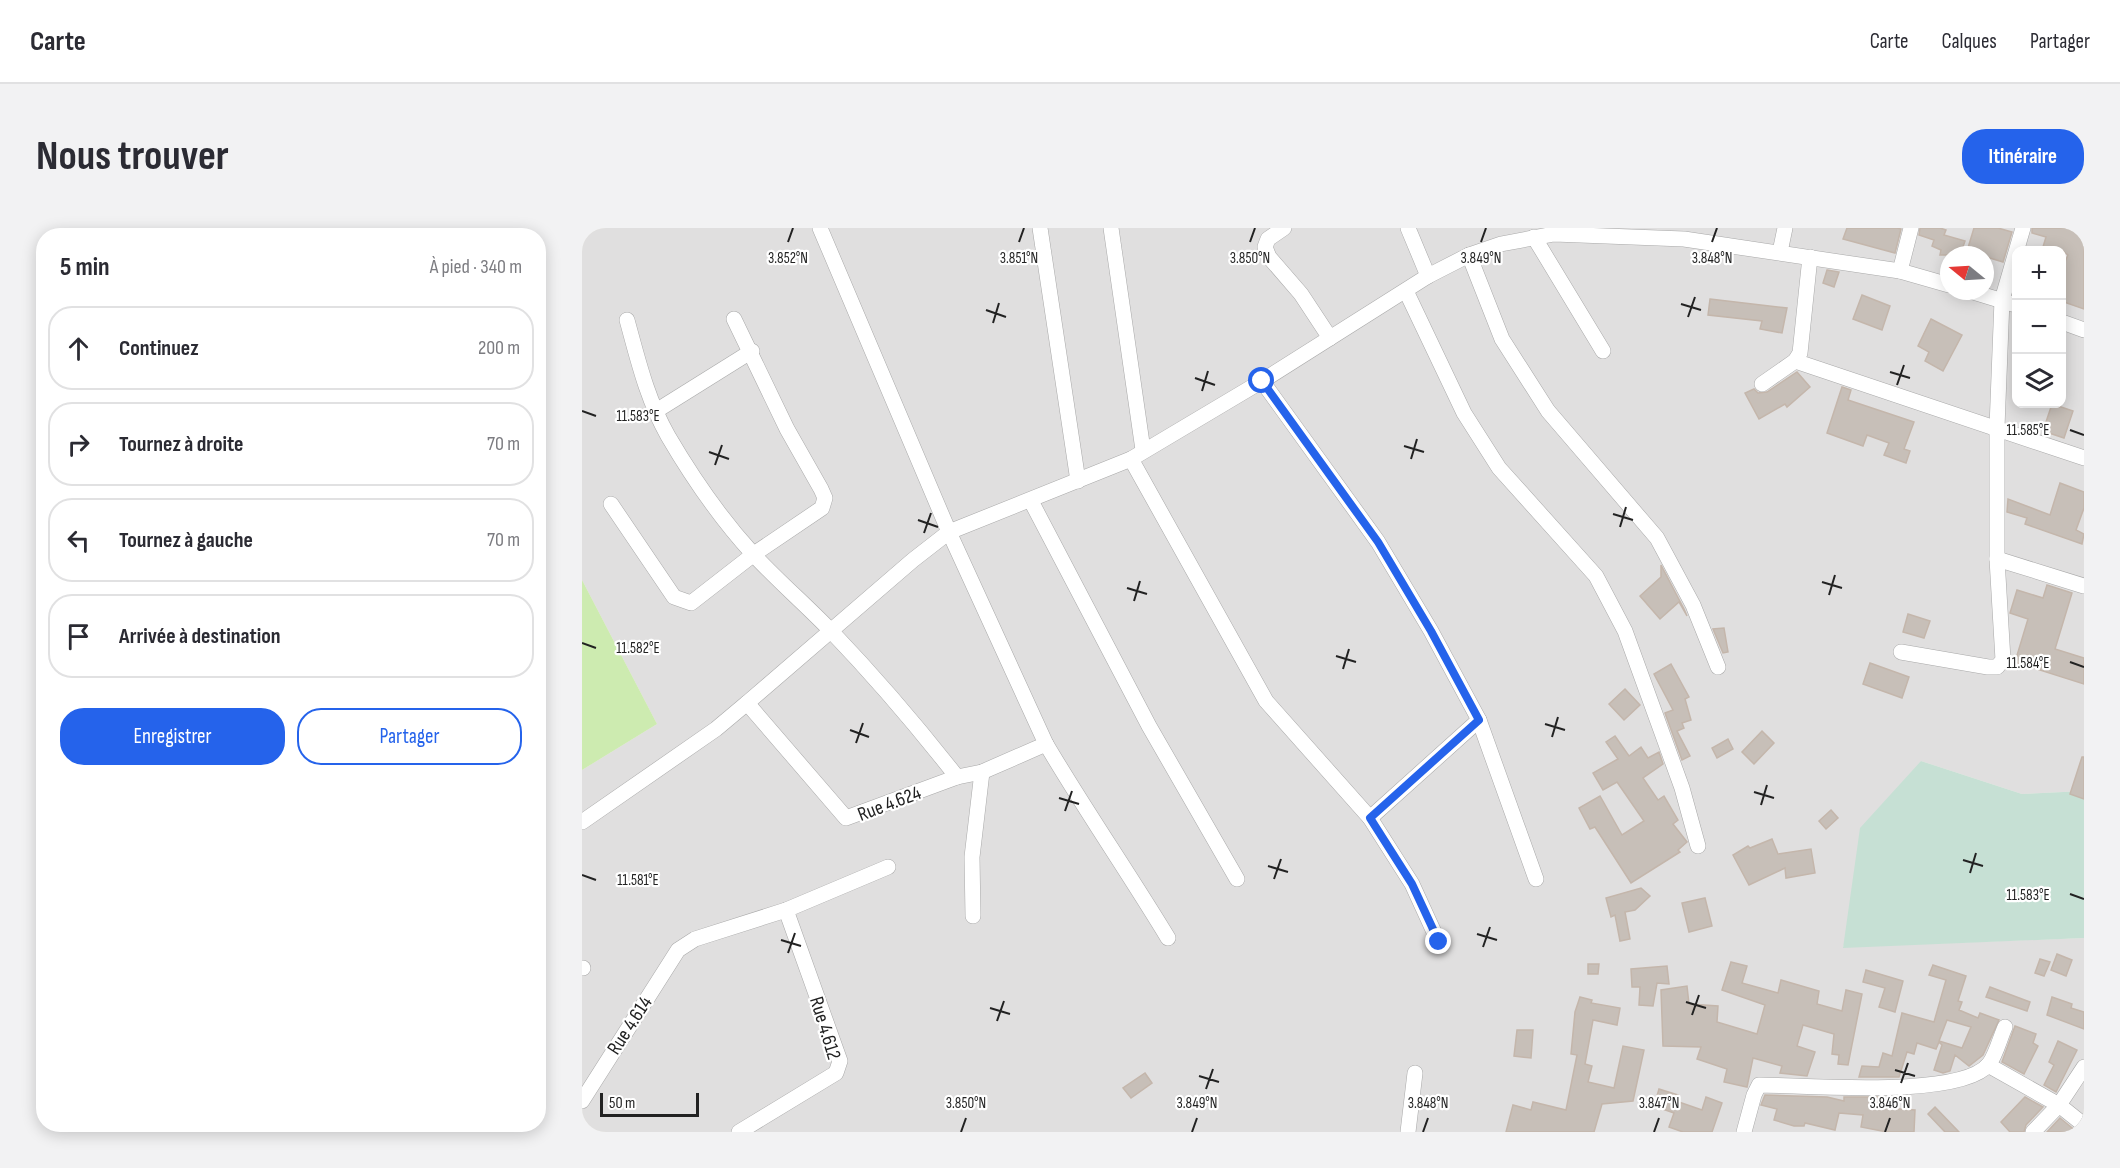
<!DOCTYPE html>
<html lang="fr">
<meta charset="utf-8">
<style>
body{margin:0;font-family:"Sofia Sans Condensed",sans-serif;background:#f2f2f3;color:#2b2b33}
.controls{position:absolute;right:18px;top:18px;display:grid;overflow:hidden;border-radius:12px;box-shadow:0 3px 15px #0003}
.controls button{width:54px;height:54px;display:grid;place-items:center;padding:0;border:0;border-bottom:2px solid #e1e1e2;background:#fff;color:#2b2b33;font:30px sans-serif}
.compass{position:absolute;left:1358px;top:18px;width:54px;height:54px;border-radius:50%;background:#fff;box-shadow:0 3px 15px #0003;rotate:288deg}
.scale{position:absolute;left:18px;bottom:15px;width:99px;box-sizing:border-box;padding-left:6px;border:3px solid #222;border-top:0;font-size:16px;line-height:21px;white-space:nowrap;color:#222;-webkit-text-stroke:4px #fff;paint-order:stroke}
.stop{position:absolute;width:18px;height:18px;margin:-14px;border:4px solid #2563eb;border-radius:50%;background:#fff}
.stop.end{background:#2563eb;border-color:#fff;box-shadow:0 2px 6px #0008}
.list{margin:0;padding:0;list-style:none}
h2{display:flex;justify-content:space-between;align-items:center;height:78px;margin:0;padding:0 24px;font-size:26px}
h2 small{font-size:20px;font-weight:400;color:#7c7c81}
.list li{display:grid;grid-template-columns:39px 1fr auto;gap:18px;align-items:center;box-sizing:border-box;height:84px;margin:0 12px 12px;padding:0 12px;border:2px solid #e1e1e2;border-radius:24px}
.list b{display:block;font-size:22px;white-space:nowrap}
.list em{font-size:20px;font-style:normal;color:#7c7c81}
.actions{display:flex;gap:12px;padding:18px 24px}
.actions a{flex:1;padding:14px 0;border:2px solid #2563eb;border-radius:24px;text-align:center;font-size:21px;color:#2563eb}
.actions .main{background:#2563eb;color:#fff}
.icon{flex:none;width:33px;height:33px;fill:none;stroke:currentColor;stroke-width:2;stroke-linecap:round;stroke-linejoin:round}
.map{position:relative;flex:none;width:1502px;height:904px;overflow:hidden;border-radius:24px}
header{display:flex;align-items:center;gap:36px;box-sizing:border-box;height:84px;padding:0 30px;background:#fff;border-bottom:2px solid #e1e1e2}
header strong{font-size:28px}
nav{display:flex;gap:33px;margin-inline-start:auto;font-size:21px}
.intro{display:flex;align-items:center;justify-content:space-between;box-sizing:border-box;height:144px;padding:0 36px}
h1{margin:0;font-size:42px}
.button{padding:15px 27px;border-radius:24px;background:#2563eb;color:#fff;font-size:21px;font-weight:700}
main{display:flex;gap:36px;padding:0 36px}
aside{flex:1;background:#fff;border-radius:24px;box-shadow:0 3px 15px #0003}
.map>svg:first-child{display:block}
.residential{fill:#e0dfdf;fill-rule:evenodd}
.grass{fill:#cdebb0}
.wetland{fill:#c6e0d4}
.building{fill:#c7bfb8;stroke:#c4b6ab;stroke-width:1.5;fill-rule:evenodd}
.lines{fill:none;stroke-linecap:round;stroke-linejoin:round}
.street-casing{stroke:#a9a9a9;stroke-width:16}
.street{stroke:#fff;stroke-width:15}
.route{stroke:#2563eb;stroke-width:8}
.ticks{fill:none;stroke:#222;stroke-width:2}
.labels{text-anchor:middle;stroke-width:4.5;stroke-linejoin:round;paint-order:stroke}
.street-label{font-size:20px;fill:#222;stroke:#fff}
.ticks-label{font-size:15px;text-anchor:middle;fill:#222;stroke:#fff;stroke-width:4.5;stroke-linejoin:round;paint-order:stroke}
</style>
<header>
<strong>Carte</strong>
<nav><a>Carte</a><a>Calques</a><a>Partager</a></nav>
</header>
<div class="intro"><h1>Nous trouver</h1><a class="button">Itinéraire</a></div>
<main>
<aside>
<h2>5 min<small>À pied · 340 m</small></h2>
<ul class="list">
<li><svg class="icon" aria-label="ahead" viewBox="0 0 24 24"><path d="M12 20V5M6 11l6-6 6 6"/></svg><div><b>Continuez</b></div><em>200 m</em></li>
<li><svg class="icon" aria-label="right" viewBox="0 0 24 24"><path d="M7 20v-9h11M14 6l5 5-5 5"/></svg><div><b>Tournez à droite</b></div><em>70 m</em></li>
<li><svg class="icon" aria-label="left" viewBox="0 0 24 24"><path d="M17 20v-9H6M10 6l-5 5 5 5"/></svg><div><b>Tournez à gauche</b></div><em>70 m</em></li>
<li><svg class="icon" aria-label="arrive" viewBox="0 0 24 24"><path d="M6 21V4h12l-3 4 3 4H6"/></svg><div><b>Arrivée à destination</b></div></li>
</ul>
<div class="actions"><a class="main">Enregistrer</a><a>Partager</a></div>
</aside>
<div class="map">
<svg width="1502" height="904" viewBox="0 0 1502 904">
<rect width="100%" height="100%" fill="#f2efe9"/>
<path class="residential" d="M 0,0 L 1502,0 L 1502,563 L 1440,566 L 1339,533 L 1261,719 L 1502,710 L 1502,904 L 0,904 L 0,542 L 75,496 L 0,352 ZM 1434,22 L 1480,22 L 1480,176 L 1434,176 ZM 1367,27 L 1403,27 L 1403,63 L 1367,63 Z"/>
<polygon class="grass" points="0,352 75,496 0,542"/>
<polygon class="wetland" points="1339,533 1440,566 1502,563 1502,710 1261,720 1278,600"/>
<g class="building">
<polygon points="1265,0 1315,0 1319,1 1313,25 1261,11"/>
<polygon points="1338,0 1358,0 1364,2 1362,7 1383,13 1378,27 1358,27 1359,22 1350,18 1352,12 1337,7"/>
<polygon points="1392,0 1416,0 1430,4 1421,34 1385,23"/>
<polygon points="1450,0 1502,0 1502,81 1479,73 1479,43 1486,27 1479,22 1461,19 1464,9 1450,5"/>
<polygon points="1245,42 1257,44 1252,59 1241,55"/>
<polygon points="1280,67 1308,78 1300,102 1271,91"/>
<polygon points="1128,71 1205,80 1200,105 1178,101 1180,93 1126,87"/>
<polygon points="1349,91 1380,107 1361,143 1343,133 1347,124 1336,118"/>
<polygon points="1215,144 1228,159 1205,179 1203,176 1177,191 1163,165 1172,161 1176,165 1185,164"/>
<polygon points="1260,159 1269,162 1266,172 1332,194 1322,221 1328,223 1324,235 1302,227 1307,215 1285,207 1281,218 1245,205"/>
<polygon points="1470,176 1491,183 1482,210 1461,203"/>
<polygon points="1478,255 1502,264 1502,280 1494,302 1502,306 1500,316 1443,296 1445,290 1425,284 1426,271 1468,287"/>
<polygon points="1079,337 1102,381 1105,388 1097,374 1078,391 1058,368 1079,349"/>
<polygon points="1465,357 1490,365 1473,421 1502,430 1502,456 1433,434 1446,391 1428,385 1435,362 1461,370"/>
<polygon points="1326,386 1348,393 1342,410 1321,404"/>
<polygon points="1142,400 1146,424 1141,425 1131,401"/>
<polygon points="1288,435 1327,449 1320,470 1281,456"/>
<polygon points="1089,436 1107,469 1103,471 1109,492 1100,495 1102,500 1095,503 1108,528 1100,532 1083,485 1091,482 1072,446"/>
<polygon points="1043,461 1058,477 1042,492 1027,476"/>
<polygon points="1180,503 1192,515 1172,536 1160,524"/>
<polygon points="1033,508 1047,528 1059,519 1066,530 1077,524 1081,536 1061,550 1076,572 1082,568 1096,592 1091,596 1105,614 1096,622 1098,624 1049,655 1013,599 1008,601 997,580 1018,568 1040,607 1062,593 1035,554 1021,562 1011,545 1036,531 1024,514"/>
<polygon points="1146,511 1151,521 1135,530 1130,520"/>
<polygon points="1500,529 1502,529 1502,571 1488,566"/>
<polygon points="1249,582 1256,590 1244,601 1237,593"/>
<polygon points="1190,611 1196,626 1229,621 1233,645 1204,650 1203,640 1167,657 1151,627 1166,618 1168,620"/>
<polygon points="1059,660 1068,668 1053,682 1043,684 1048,711 1038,713 1033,687 1029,689 1024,670"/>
<polygon points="1123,670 1130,698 1107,704 1100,675"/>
<polygon points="1475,726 1490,732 1484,748 1469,742"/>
<polygon points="1458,731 1468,734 1462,748 1453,745"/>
<polygon points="1149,734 1165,738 1160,755 1196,765 1199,752 1237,763 1235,776 1260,783 1264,762 1280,766 1266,837 1256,836 1257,827 1250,826 1252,806 1221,797 1215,818 1233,824 1225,848 1198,845 1200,838 1171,830 1165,859 1142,854 1145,841 1115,831 1119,819 1081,818 1079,762 1105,758 1107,776 1136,778 1135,794 1175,806 1183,777 1140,762"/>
<polygon points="1006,736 1017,736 1016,746 1006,746"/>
<path d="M 1351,737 L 1384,748 L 1376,773 L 1380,774 L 1377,782 L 1396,790 L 1398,785 L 1417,792 L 1401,827 L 1387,838 L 1373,827 L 1368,843 L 1361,845 L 1352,842 L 1360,817 L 1357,814 L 1354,821 L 1335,815 L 1332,826 L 1325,824 L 1317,849 L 1277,849 L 1280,838 L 1297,839 L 1301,825 L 1310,828 L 1320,785 L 1352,794 L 1364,752 L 1347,747 ZM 1365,792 L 1389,799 L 1380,820 L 1357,813 Z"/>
<polygon points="1085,738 1087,756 1075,755 1071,778 1057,777 1058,759 1050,759 1049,741"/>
<polygon points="1284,742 1321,753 1313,784 1297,779 1303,760 1281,754"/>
<polygon points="1408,759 1448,774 1445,783 1404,769"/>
<polygon points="998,769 1010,772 1009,775 1038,780 1035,797 1011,792 1003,836 1010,838 1006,854 1032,860 1041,818 1062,822 1051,873 1020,876 1012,904 924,904 931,877 949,882 951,874 984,882 995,827 989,826 993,784"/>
<polygon points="1470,769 1490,776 1489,780 1502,784 1502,801 1465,787"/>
<polygon points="1433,798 1454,806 1451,815 1456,818 1442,846 1420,834"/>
<polygon points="935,802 951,802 949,830 932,828"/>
<polygon points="1476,813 1495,822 1474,864 1462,857 1472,837 1467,834"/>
<polygon points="563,845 570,855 549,870 541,860"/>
<polygon points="1077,861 1096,867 1094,873 1120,882 1124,869 1140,875 1130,904 1101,904 1087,899 1092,885 1072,878"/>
<polygon points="1183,867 1245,869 1262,873 1262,869 1302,869 1302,880 1333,882 1332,904 1305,904 1279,899 1281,887 1257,885 1253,902 1223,895 1222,898 1212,898 1192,892 1195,881 1179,877"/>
<polygon points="1443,869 1461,879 1444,897 1442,904 1428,904 1419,894"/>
<polygon points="1353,879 1377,904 1363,904 1346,886"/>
<polygon points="1478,890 1495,904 1465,904"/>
</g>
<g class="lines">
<g class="street-casing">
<g id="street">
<polyline points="458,0 496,253"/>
<polyline points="529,0 561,222"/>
<polyline points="702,0 686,11 683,19 687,29 719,66 748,110"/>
<polyline points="826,0 846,48"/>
<polyline points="952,9 1021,123"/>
<polyline points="1198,24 1203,0"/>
<polyline points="887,27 920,111 966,183 1075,310 1111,377 1136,439"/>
<polyline points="1318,43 1329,0"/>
<polyline points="824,63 882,185 917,240 1014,348 1043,403 1100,560 1116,618"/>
<polyline points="1388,63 1434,77"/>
<path d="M 45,92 C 56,132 65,171 86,208 C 110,249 139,291 171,326 C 196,353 224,377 249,403 C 294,450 335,498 375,549"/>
<polyline points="1480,94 1502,102"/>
<polyline points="1213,133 1502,230"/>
<polyline points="680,153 796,314 849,403 897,492 954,651"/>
<polyline points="1180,156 1213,133 1218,125 1228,29"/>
<polyline points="74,183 170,123"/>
<polyline points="549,231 684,473 788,590 830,656 857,715"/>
<polyline points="449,273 567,498 655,651"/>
<polyline points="29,276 92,369 109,375 172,326 240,280 243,270 239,261 205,201 152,91"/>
<polyline points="1415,331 1502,358"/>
<polyline points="1319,424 1406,439 1415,439 1421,432 1415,331 1415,199 1420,72 1441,0"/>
<polyline points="165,475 331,332 367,304 549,231 680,153 846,48 887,27 919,16 972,6 1102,11 1318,43 1367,57"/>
<path d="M 464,516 C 503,582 546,644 586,710"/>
<polyline points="788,590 897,492"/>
<polyline points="0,594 134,501 165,475 264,590 375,549 400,544 464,516 367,304 238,0"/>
<polyline points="391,688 390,629 400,544"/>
<polyline points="0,740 1,740"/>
<polyline points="1406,837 1477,877 1502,897"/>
<polyline points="0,873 96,722 113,711 204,682 306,639"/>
<polyline points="157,904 254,845 258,833 204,682"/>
<polyline points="826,904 833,845"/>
<path d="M 1162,904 L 1172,867 L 1177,857 C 1223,857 1379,871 1407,836 C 1414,827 1418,810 1423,799"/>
<polyline points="1451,904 1477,877 1502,839"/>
</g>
</g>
<use href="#street" class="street"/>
</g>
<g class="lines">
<polyline class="route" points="680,153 796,314 849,403 897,492 788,590 830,656 857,714"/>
</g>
<path class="ticks" d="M 206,14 L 211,0M 437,14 L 442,0M 668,14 L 673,0M 899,14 L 904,0M 1130,14 L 1135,0M 1099,76 L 1119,82M 404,82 L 424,89M 1106,89 L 1113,69M 411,95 L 417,75M 1308,144 L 1328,150M 613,150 L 633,157M 1315,157 L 1322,137M 620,163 L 626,143M 0,183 L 14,188M 1488,202 L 1502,207M 822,218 L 842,224M 127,224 L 147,231M 829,231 L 835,211M 133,237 L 140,217M 1031,286 L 1051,292M 336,292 L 356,299M 1038,299 L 1044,279M 342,305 L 349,285M 1240,354 L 1260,360M 545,360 L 565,366M 1247,367 L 1253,347M 552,373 L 558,353M 0,415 L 14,420M 754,428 L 774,434M 1488,434 L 1502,439M 761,441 L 767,421M 963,496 L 983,502M 268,502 L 287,509M 970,509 L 976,489M 274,515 L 281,495M 1172,564 L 1192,570M 477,570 L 497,576M 1179,577 L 1185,557M 483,583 L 490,563M 1381,632 L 1401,638M 686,638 L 706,644M 1388,645 L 1394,625M 0,647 L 14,652M 692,651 L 699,631M 1488,666 L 1502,671M 895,706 L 915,712M 199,712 L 219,718M 901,719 L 908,699M 206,725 L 213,705M 1104,774 L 1124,780M 408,780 L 428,786M 1110,787 L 1117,767M 415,793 L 422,773M 1313,842 L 1333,848M 617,848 L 637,854M 1319,855 L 1326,835M 624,861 L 631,841M 379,904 L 384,890M 610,904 L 615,890M 841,904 L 846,890M 1072,904 L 1077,890M 1303,904 L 1308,890"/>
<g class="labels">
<g class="street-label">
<text transform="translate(307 575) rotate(-21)" y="7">Rue 4.624</text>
<text transform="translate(47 797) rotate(-57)" y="7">Rue 4.614</text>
<text transform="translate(244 800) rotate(73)" y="7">Rue 4.612</text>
</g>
</g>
<g class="ticks-label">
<text x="206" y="35">3.852°N</text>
<text x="437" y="35">3.851°N</text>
<text x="668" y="35">3.850°N</text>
<text x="899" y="35">3.849°N</text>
<text x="1130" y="35">3.848°N</text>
<text x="56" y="193">11.583°E</text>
<text x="1446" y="207">11.585°E</text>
<text x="56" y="425">11.582°E</text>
<text x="1446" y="440">11.584°E</text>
<text x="56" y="657">11.581°E</text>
<text x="1446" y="672">11.583°E</text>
<text x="384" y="880">3.850°N</text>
<text x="615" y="880">3.849°N</text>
<text x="846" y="880">3.848°N</text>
<text x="1077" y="880">3.847°N</text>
<text x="1308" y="880">3.846°N</text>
</g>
</svg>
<div class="controls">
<button>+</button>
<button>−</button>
<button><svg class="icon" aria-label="layers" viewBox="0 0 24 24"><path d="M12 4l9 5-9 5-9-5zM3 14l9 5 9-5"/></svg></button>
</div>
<svg class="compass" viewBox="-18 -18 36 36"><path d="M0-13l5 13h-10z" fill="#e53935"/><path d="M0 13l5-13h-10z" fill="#7c7c81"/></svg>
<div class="scale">50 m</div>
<div class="stop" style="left:680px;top:153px"></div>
<div class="stop end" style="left:857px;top:714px"></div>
</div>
</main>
